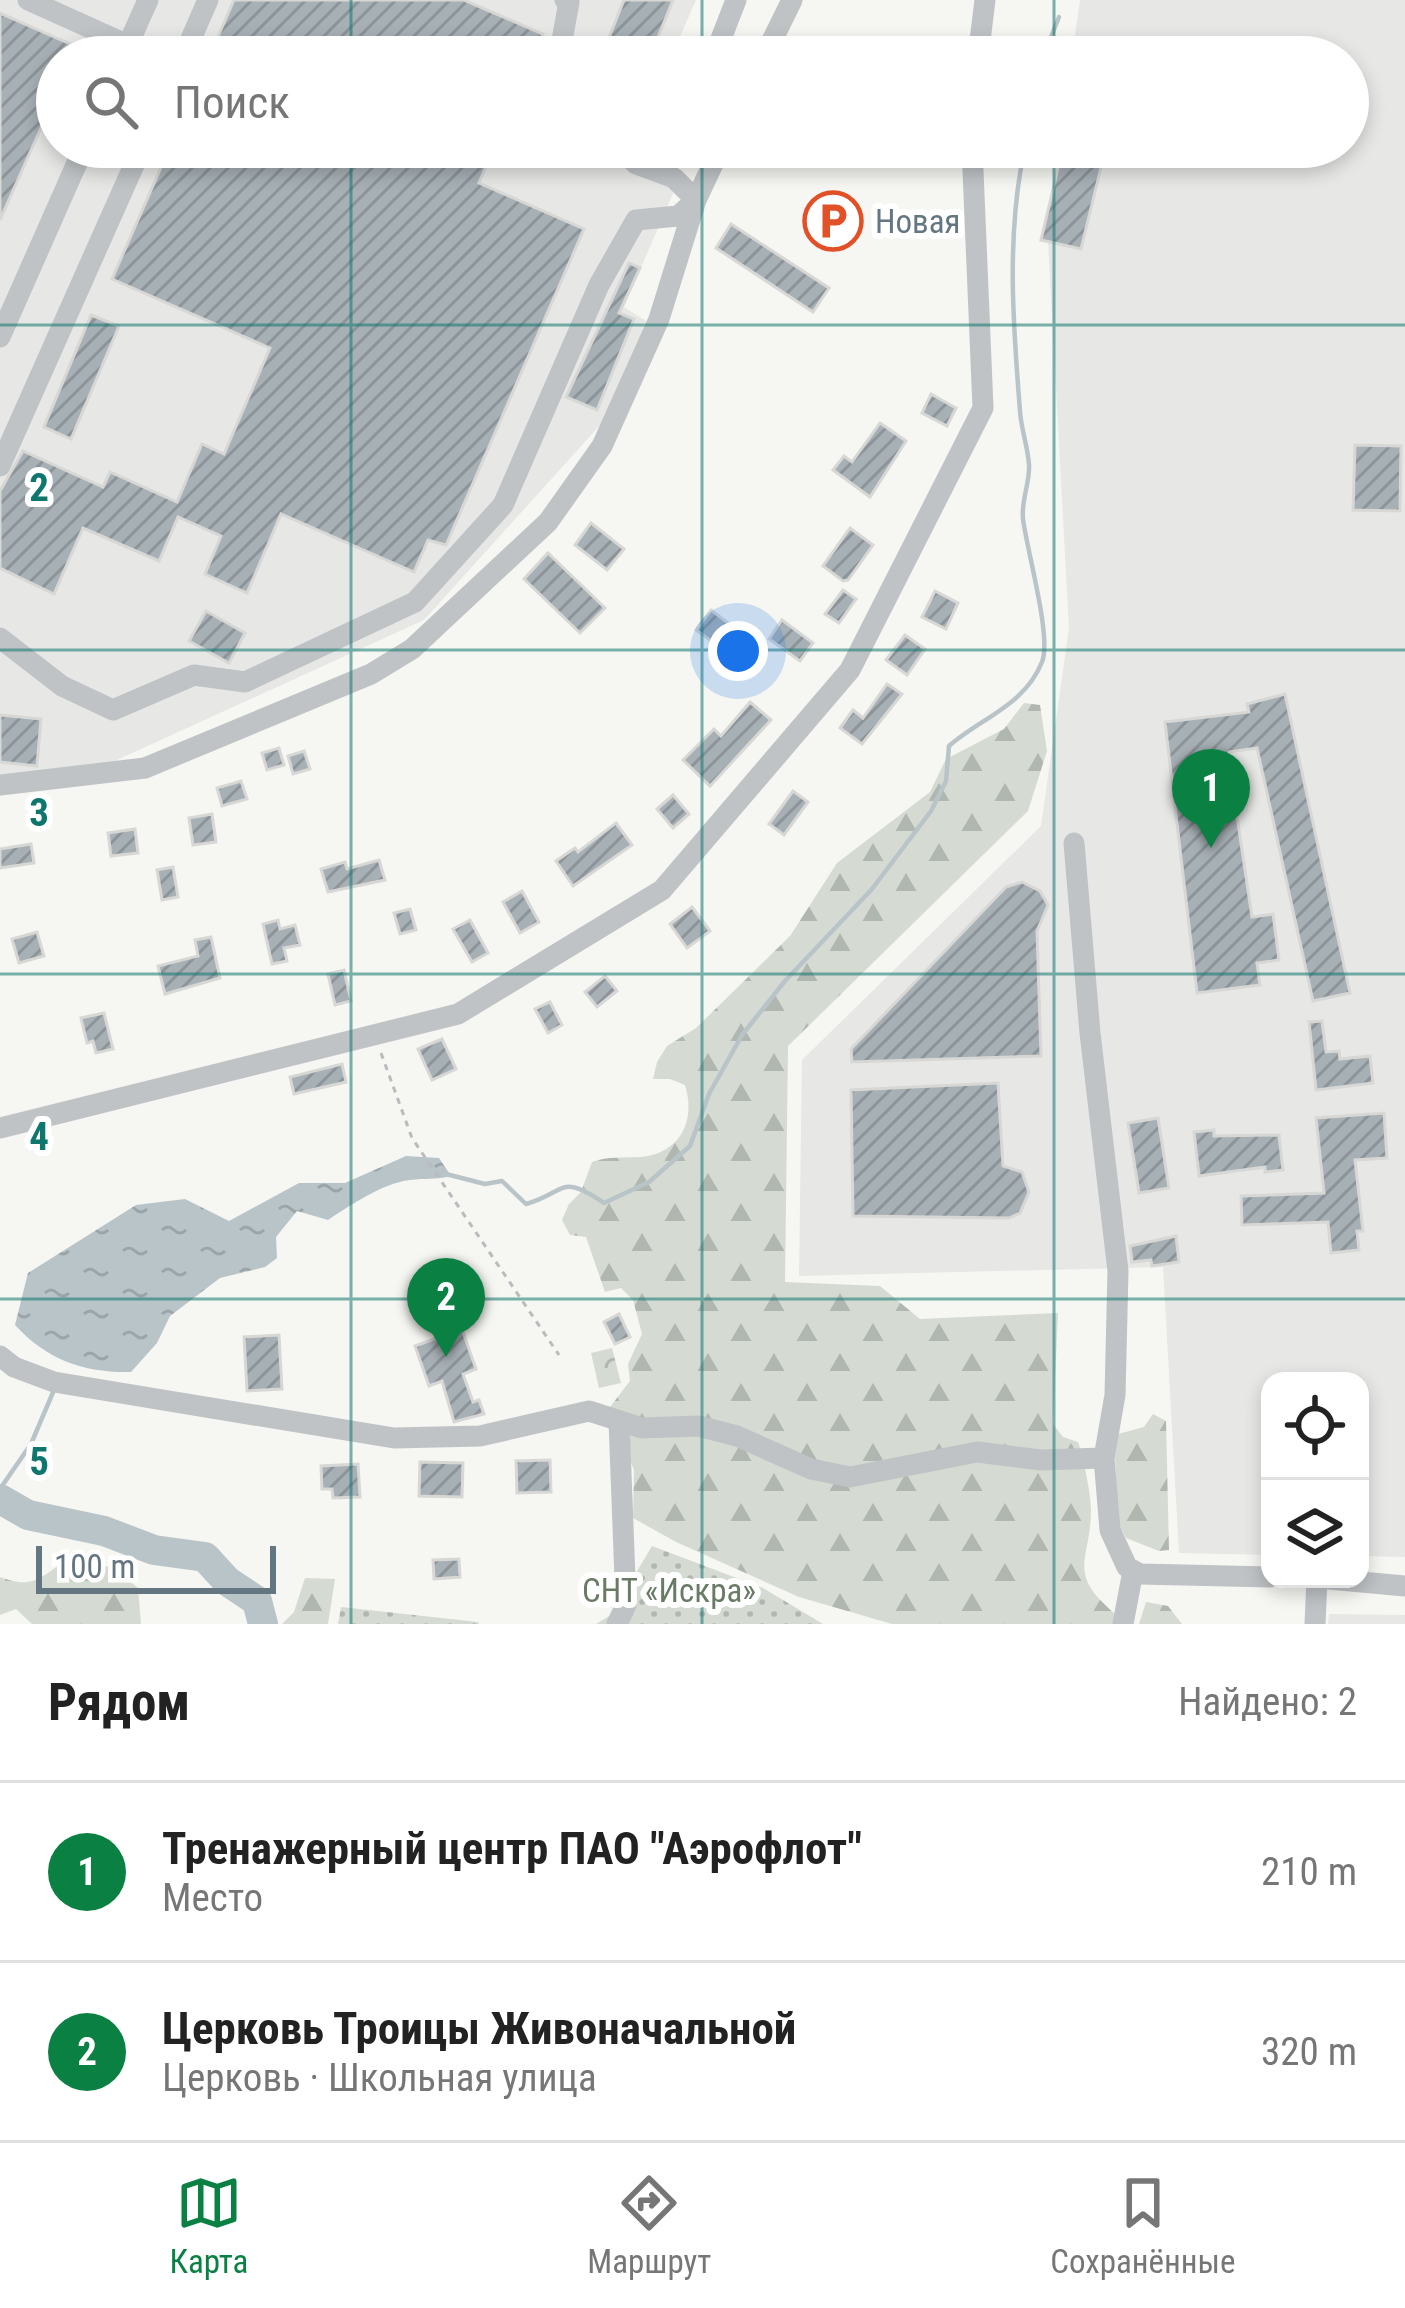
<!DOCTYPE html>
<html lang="ru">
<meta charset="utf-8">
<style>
body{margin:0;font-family:"Roboto Condensed",sans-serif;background:#f6f6f6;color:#222}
.controls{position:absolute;right:36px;bottom:36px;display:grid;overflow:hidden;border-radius:24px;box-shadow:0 6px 18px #0003}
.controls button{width:108px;height:108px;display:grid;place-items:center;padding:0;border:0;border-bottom:3px solid #e0e0e0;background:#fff;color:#222;font:60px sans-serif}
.scale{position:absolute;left:36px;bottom:30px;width:240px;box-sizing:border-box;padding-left:12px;border:6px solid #657683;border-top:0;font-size:33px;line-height:42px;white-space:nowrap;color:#657683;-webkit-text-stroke:9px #fff;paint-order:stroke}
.you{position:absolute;left:738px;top:651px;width:42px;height:42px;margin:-30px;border:9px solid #fff;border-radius:50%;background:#1a73e8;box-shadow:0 0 0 18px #1a73e833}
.badge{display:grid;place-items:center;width:78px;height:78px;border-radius:50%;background:#0b8043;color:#fff;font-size:39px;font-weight:700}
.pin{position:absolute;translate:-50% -99px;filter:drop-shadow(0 3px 6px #0008)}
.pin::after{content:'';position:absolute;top:63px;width:42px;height:36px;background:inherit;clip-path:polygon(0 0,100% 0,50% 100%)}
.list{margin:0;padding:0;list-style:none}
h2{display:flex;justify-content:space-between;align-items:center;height:156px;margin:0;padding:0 48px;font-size:51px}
h2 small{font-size:39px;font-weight:400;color:#767676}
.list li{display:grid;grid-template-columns:78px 1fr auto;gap:36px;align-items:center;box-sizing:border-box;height:180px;padding:0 48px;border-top:3px solid #e0e0e0}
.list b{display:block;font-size:45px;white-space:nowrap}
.list p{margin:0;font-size:39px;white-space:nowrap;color:#767676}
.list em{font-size:39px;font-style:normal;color:#767676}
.icon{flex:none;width:66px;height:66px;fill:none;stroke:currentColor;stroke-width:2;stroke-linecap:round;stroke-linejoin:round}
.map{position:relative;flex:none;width:1405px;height:1624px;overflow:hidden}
.search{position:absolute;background:#fff;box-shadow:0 6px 18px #0003;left:36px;right:36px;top:36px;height:132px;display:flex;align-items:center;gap:30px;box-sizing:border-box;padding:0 42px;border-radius:66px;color:#767676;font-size:45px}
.sheet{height:516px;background:#fff}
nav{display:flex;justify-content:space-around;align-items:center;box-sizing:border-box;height:168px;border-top:3px solid #e0e0e0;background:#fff;font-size:33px;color:#767676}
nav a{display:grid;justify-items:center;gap:6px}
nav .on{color:#0b8043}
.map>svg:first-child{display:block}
.built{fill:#e7e8e6}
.forest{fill:url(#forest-firs)}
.park{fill:url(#park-crowns)}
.garden{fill:url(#garden-dots)}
.water{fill:url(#water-ripples)}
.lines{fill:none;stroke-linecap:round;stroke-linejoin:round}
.stream{stroke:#b9c4c9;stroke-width:4.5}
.river{stroke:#b9c4c9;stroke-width:30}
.building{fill:url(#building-hatch);stroke:#d7d7d5;stroke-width:3}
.path{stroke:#b9bcbe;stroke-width:3;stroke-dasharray:6 6;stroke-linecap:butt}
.minor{stroke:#bfc3c6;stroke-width:21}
.grid{fill:none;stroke:#0f766e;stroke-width:3;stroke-opacity:0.55}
.labels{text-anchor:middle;stroke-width:12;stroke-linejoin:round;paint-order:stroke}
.poi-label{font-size:33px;fill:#657683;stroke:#fff;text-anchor:start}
.park-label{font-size:33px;fill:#697b64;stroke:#fff}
.grid-label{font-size:39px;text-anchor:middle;font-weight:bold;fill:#0f766e;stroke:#fff;stroke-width:12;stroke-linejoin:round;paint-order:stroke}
</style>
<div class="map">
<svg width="1405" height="1624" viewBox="0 0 1405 1624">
<defs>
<pattern id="forest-firs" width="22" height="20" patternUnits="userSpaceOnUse" patternTransform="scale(3)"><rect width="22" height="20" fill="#d5dbd2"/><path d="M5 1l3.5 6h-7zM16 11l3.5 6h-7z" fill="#b0b6b0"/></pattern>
<pattern id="park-crowns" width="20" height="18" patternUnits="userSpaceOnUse" patternTransform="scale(3)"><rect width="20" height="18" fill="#d5dbd2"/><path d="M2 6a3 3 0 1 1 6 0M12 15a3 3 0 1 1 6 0" fill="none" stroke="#b0b6b0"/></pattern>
<pattern id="garden-dots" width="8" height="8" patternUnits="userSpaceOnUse" patternTransform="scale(3)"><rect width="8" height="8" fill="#d5dbd2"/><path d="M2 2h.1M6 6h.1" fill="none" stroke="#b0b6b0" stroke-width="1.8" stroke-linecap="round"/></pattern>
<pattern id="water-ripples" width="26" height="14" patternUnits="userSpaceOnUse" patternTransform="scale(3)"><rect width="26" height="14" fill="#b9c4c9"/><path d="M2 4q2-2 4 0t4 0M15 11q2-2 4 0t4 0" fill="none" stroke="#9aa4a9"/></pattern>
<pattern id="building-hatch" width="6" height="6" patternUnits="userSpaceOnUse" patternTransform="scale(3)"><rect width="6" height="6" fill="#a7b0b5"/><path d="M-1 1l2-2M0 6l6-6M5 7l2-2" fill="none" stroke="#8c9499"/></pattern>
</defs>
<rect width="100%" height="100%" fill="#f6f6f2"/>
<g class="built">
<polygon points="0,0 696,0 671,57 57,57 57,147 632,147 678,182 624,307 646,321 602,423 424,620 106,765 0,785"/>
<polygon points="1080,0 1405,0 1405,1557 1360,1556 1360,1381 1270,1381 1270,1555 1179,1553 1163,1267 799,1276 802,1060 1041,826 1069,628 1047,224 1058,147 1348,147 1348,57 1072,57"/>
<polygon points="1329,1614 1405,1615 1405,1624 1328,1624"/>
</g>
<g class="forest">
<path d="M 1024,703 L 1040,705 L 1047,751 L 1028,811 L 788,1046 L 785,1282 L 880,1286 L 920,1319 L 1058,1313 L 1053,1424 L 1063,1437 L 1078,1442 C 1083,1456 1091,1494 1091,1509 C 1091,1562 1065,1571 1115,1614 L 1113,1624 L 892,1624 L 799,1597 L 676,1542 L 633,1518 L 634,1470 L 610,1407 L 630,1381 L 628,1364 L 642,1334 L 633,1300 L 621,1288 L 605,1292 L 586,1237 L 570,1235 L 562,1220 L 569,1204 L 581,1192 L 592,1162 C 609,1156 623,1158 641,1157 C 681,1153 696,1120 685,1085 L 670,1079 L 653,1079 L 657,1062 L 667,1046 L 696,1028 L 790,936 L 837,863 L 930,792 L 946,759 L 1004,729 Z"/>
<polygon points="1153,1414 1166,1421 1169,1550 1159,1551 1126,1538 1118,1523 1114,1435 1144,1427"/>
<path d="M 65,1561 L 113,1567 L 138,1588 L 141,1624 L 32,1624 L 16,1609 L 0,1615 L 0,1577 C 32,1589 39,1579 65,1561 Z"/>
<polygon points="305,1578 335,1579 328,1624 282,1624 294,1612"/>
<polygon points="1146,1602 1168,1606 1182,1624 1139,1624"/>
</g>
<polygon class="park" points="612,1348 621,1383 599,1388 591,1353"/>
<g class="garden">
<polygon points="652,1546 763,1588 823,1624 596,1624 611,1615"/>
<polygon points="341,1607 478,1622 479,1624 338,1624"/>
</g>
<path class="water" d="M 406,1156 L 439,1158 L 451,1176 C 436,1180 425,1178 410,1180 C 383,1183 351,1205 328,1220 L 297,1211 L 276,1237 L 277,1258 L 265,1267 L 220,1278 L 170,1316 L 157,1343 L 131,1372 C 84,1373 47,1360 15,1325 L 28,1273 L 136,1205 L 185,1199 L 229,1221 L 299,1183 L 345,1183 Z"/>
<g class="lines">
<g class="stream">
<polyline points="1043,57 1059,17"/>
<path d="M 446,1174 L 485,1184 L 502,1181 L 526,1204 C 566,1193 559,1172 604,1203 L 649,1182 L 690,1146 L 709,1094 L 742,1035 L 785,981 L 872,889 L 931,811 L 946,781 L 949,746 C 981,718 1025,705 1042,662 C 1052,637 1027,551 1023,519 C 1021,500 1030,483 1029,465 C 1028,447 1021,429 1020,411 C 1013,324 1006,233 1025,147"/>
<polyline points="0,1489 31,1444 54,1390"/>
</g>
<polyline class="river" points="0,1499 28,1515 104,1531 154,1550 205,1557 227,1581 257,1601 263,1624"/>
</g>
<g class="building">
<polygon points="234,0 464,0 543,34 533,57 209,57"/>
<polygon points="624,0 673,0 650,57 620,57 604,50"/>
<polygon points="0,13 77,47 73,57 57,57 57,92 0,220"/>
<polygon points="170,147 494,147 479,183 584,229 446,545 428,540 414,572 281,514 247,593 205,574 221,536 178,517 159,561 83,528 54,594 0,568 0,491 23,451 103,487 110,472 177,502 202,444 224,454 270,348 112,279"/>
<polygon points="1063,147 1106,147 1081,249 1041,240"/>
<polygon points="731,224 829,288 813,312 716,248"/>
<polygon points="629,263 640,268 619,313 634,319 597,410 566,397"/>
<polygon points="91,315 119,326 71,439 44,427"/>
<polygon points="931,394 956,408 947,426 922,413"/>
<polygon points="880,423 906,441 870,497 833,470 844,456 852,462"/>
<polygon points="1355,445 1401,446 1400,511 1353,510"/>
<polygon points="591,523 624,549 607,570 575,545"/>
<polygon points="850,528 873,545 848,580 843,581 823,566"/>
<polygon points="548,553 605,608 580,633 524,579"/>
<polygon points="843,590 856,599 839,623 825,614"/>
<polygon points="935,591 958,603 946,629 922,617"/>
<polygon points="711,610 728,623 714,643 696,630"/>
<polygon points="206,611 245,633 229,663 189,641"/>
<polygon points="782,620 813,643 800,661 769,639"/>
<polygon points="905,635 925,649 907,675 886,660"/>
<polygon points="887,684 902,694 862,744 840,728 853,710 863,718"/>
<polygon points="1285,694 1350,993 1313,1001 1257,748 1229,752 1231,776 1252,917 1273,914 1279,960 1257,963 1260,985 1197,993 1165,722 1249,712 1247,704"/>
<polygon points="750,702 771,720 710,786 683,760 714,729 721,736"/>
<polygon points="0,715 41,719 37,766 0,762"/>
<polygon points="279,748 284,765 267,770 262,753"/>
<polygon points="304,751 310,769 293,774 288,756"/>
<polygon points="241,781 247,799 222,806 217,788"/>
<polygon points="793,791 808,802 784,835 769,824"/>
<polygon points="673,795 689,814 673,828 657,809"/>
<polygon points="212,814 216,842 193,845 189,818"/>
<polygon points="616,823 632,845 573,886 556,861 575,848 578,852"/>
<polygon points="135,829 138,853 111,856 108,833"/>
<polygon points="31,844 34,863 0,868 0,849"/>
<polygon points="379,860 385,880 328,892 321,869 345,862 347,869"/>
<polygon points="173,867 178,897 162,900 157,870"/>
<polygon points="1022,882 1040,891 1048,905 1037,931 1041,1056 852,1062 851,1049 1006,887"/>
<polygon points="522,891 539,922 520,933 503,902"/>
<polygon points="692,907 710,931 687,948 670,924"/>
<polygon points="410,909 416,930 400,934 394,913"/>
<polygon points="278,920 280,929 295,925 300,945 284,948 287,961 272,964 263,924"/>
<polygon points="470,920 488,953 472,962 453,929"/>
<polygon points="37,932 44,956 19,963 12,939"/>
<polygon points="211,937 220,978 165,994 158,966 198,956 195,940"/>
<polygon points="344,970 351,1001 335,1005 328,974"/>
<polygon points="605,976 617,991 597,1007 585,992"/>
<polygon points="550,1002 562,1025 548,1033 535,1009"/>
<polygon points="104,1013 113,1049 96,1053 93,1041 87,1043 81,1018"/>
<polygon points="1322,1021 1326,1052 1339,1051 1340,1059 1370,1056 1373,1083 1316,1090 1309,1022"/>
<polygon points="442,1039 456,1069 432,1080 418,1049"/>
<polygon points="342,1064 346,1082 294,1094 290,1077"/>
<polygon points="998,1083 1003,1166 1022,1172 1029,1192 1020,1213 1009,1218 853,1216 851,1090"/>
<polygon points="1384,1113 1387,1158 1355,1160 1363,1231 1357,1231 1359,1250 1331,1253 1328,1222 1242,1225 1241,1196 1324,1193 1316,1118"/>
<polygon points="1158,1118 1169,1188 1139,1193 1128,1123"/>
<polygon points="1214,1130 1214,1136 1279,1135 1283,1170 1265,1172 1265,1167 1199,1176 1194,1132"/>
<polygon points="1176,1236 1179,1262 1152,1266 1151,1260 1132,1262 1130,1246"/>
<polygon points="619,1314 630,1337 615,1344 604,1322"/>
<polygon points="462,1329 476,1369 463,1374 473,1402 479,1400 484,1414 454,1422 442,1381 429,1386 415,1346"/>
<polygon points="279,1335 282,1389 247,1391 244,1337"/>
<polygon points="550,1460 551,1492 517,1493 516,1461"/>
<polygon points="420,1462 463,1463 462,1497 419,1496"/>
<polygon points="358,1464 360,1497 333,1498 332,1489 322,1489 321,1466"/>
<polygon points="459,1559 460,1577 434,1579 433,1560"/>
</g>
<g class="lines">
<polyline class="path" points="381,1053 412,1138 559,1355"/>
<g class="minor">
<polyline points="28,0 128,45"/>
<polyline points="123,56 148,0"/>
<polyline points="183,57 208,0"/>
<polyline points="559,57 569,2 565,0"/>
<polyline points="714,57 736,0"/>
<polyline points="764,57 792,0"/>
<polyline points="978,57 985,0"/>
<polyline points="0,337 84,147"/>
<polyline points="0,466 142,147"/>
<polyline points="0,638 62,686 113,710 194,675 245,682 415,602 503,505 599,285 636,220 678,216 696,200 674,178 636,164 619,147"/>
<polyline points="0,785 145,768 371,674 412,649 548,522 602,446 659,319 696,200 721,147"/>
<polyline points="1074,843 1090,1033 1118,1271 1115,1395 1104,1458 1110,1530 1127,1567 1140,1574 1270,1577"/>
<polyline points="0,1128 458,1014 662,890 850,670 983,408 972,147"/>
<polyline points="0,1356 14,1367 54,1382 394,1438 480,1436 589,1411 642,1428 698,1426 737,1436 811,1469 850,1477 977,1452 1041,1460 1104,1458"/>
<polyline points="1329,1579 1405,1586"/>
<polyline points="617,1624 626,1605 619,1421"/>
<polyline points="1123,1624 1133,1571"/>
<polyline points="1315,1624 1317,1579"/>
</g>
</g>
<path class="grid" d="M 351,0 L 351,57M 702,0 L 702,57M 1054,0 L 1054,57M 351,147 L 351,1624M 702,147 L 702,1624M 1054,147 L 1054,1624M 0,325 L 1405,325M 0,650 L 1405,650M 0,974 L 1405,974M 0,1299 L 1405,1299"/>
<defs>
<g id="parking-ring" transform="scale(3)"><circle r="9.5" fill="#fff" stroke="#e15027" stroke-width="1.5"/><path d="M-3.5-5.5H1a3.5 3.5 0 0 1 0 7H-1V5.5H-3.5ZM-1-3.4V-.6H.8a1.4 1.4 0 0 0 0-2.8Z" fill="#e15027"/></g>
</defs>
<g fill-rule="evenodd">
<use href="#parking-ring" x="833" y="221"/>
</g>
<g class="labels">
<g class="poi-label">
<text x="875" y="233">Новая</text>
</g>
<g class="park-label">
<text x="669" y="1602">СНТ «Искра»</text>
</g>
</g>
<g class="grid-label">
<text x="39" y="501">2</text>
<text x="39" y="826">3</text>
<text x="39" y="1150">4</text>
<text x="39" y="1475">5</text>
</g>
</svg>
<div class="controls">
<button><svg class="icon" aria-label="locate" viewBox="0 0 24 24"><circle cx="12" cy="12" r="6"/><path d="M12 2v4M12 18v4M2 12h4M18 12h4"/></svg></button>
<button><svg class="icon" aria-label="layers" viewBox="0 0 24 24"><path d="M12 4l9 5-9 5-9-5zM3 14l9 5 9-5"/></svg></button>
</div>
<div class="scale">100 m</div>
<div class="you"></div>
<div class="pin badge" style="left:1211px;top:848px">1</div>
<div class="pin badge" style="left:446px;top:1357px">2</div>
<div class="search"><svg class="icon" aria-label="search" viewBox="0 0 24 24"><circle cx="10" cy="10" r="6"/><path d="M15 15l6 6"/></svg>Поиск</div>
</div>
<section class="sheet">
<h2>Рядом<small>Найдено: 2</small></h2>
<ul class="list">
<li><span class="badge">1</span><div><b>Тренажерный центр ПАО &quot;Аэрофлот&quot;</b><p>Место</p></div><em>210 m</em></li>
<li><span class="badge">2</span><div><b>Церковь Троицы Живоначальной</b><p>Церковь · Школьная улица</p></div><em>320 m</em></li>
</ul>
</section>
<nav>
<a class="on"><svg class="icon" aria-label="map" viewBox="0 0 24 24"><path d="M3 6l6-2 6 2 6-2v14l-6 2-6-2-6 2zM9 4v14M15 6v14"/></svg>Карта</a>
<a><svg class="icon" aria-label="directions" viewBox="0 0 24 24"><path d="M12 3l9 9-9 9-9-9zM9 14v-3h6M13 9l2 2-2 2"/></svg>Маршрут</a>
<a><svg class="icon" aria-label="saved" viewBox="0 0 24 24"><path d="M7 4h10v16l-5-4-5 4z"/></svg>Сохранённые</a>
</nav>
